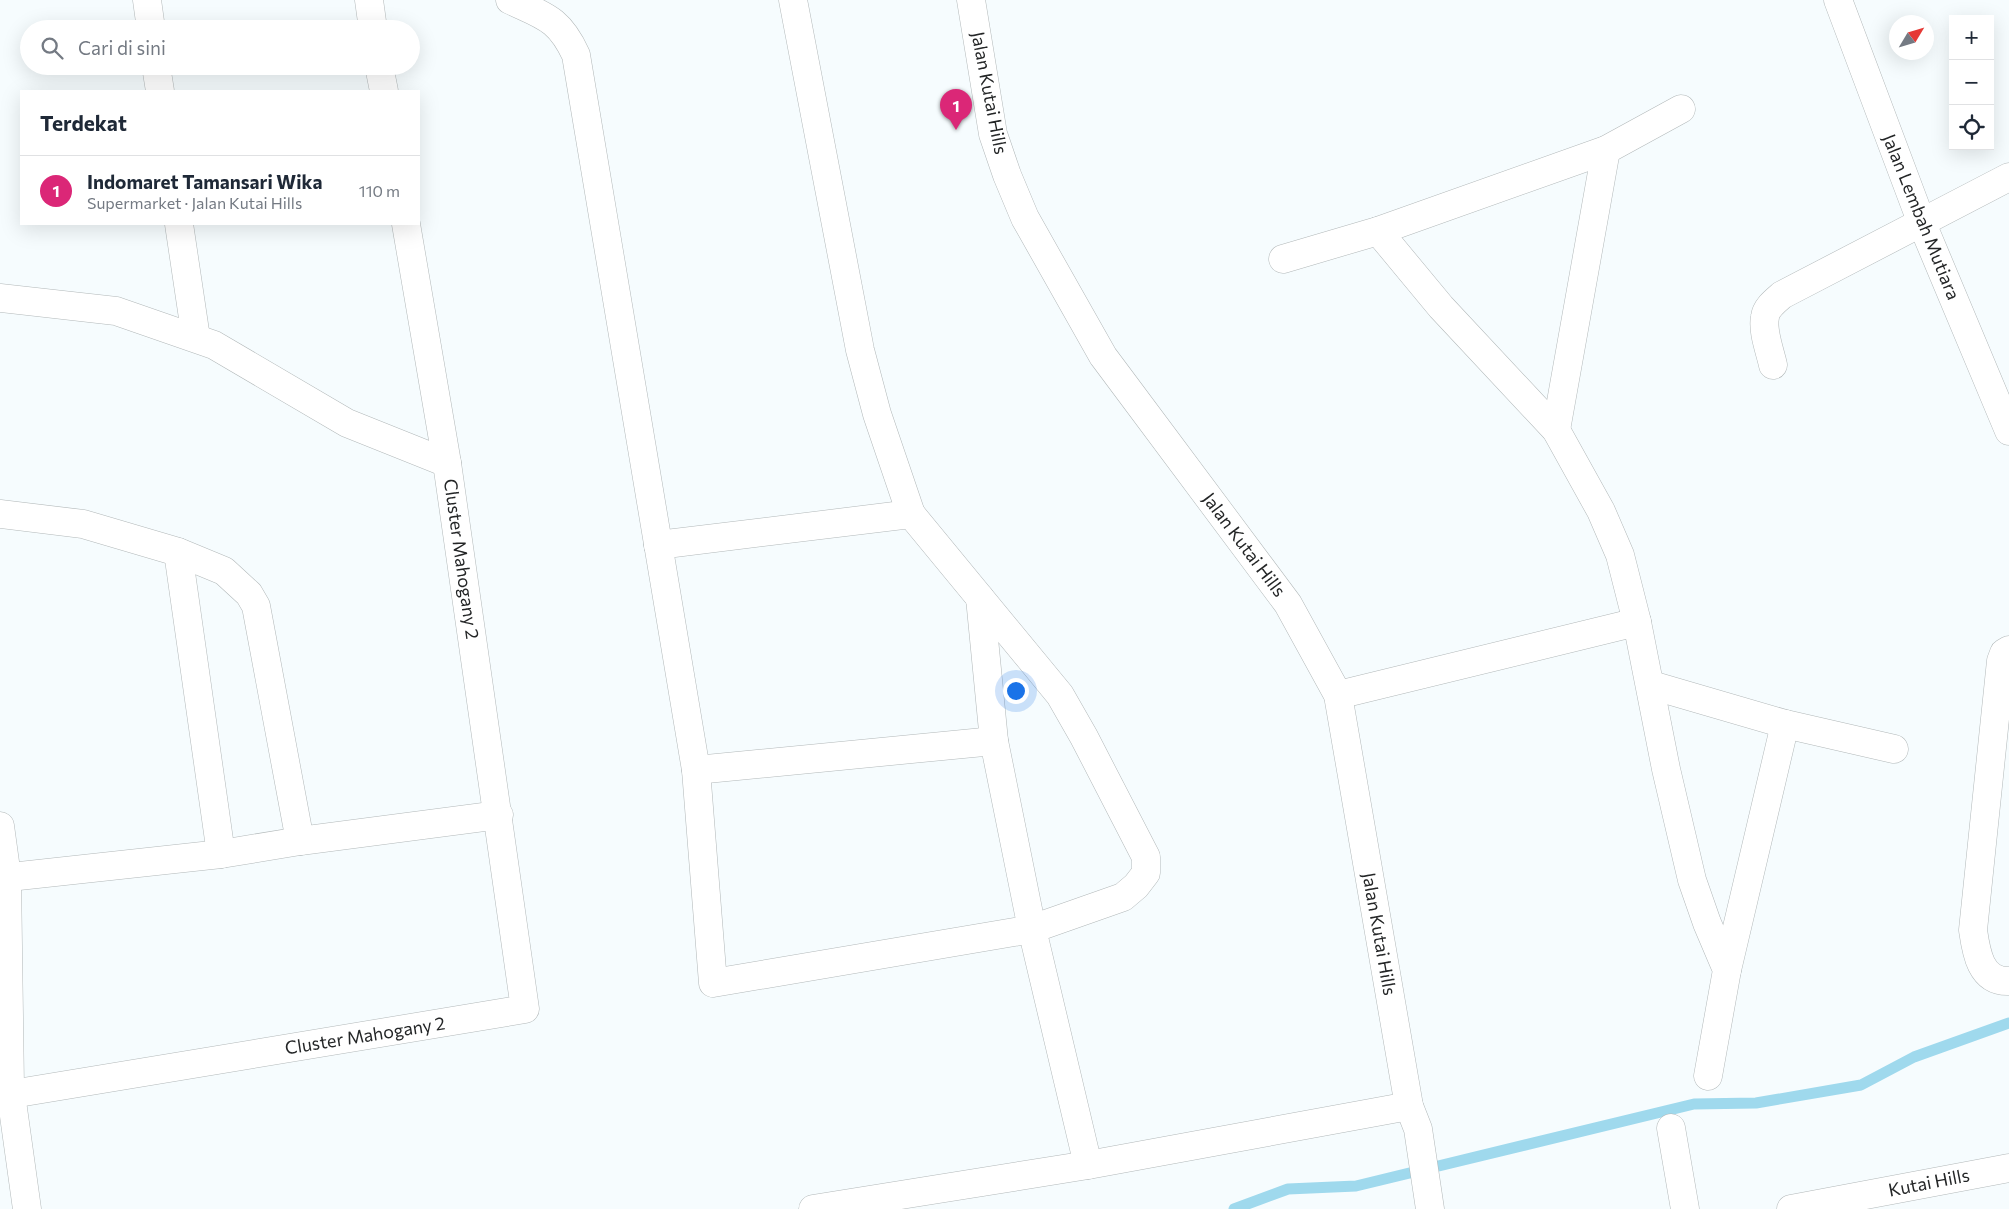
<!DOCTYPE html>
<html lang="id">
<meta charset="utf-8">
<style>
body{margin:0;font-family:Commissioner,sans-serif;background:#f6f6f7;color:#1f2937}
.controls{position:absolute;right:15px;top:15px;display:grid;overflow:hidden;border-radius:0px;box-shadow:0 5px 20px #0002}
.controls button{width:45px;height:45px;display:grid;place-items:center;padding:0;border:0;border-bottom:1px solid #e0e1e3;background:#fff;color:#1f2937;font:25px sans-serif}
.compass{position:absolute;left:1889px;top:15px;width:45px;height:45px;border-radius:50%;background:#fff;box-shadow:0 5px 20px #0002;rotate:52deg}
.you{position:absolute;left:1015px;top:690px;width:18px;height:18px;margin:-12px;border:4px solid #fff;border-radius:50%;background:#1a73e8;box-shadow:0 0 0 8px #1a73e833}
.badge{display:grid;place-items:center;width:32px;height:32px;border-radius:50%;background:#db2777;color:#fff;font-size:16px;font-weight:700}
.pin{position:absolute;translate:-50% -41px;filter:drop-shadow(0 1px 2px #0008)}
.pin::after{content:'';position:absolute;top:26px;width:18px;height:15px;background:inherit;clip-path:polygon(0 0,100% 0,50% 100%)}
.list{margin:0;padding:0;list-style:none}
h2{display:flex;justify-content:space-between;align-items:center;height:65px;margin:0;padding:0 20px;font-size:21px}
h2 small{font-size:16px;font-weight:400;color:#747a83}
.list li{display:grid;grid-template-columns:32px 1fr auto;gap:15px;align-items:center;box-sizing:border-box;height:70px;padding:0 20px;border-top:1px solid #e0e1e3}
.list b{display:block;font-size:19px;white-space:nowrap}
.list p{margin:0;font-size:16px;white-space:nowrap;color:#747a83}
.list em{font-size:16px;font-style:normal;color:#747a83}
.icon{flex:none;width:28px;height:28px;fill:none;stroke:currentColor;stroke-width:2;stroke-linecap:round;stroke-linejoin:round}
.map{position:relative;flex:none;width:2009px;height:1209px;overflow:hidden}
.search{position:absolute;background:#fff;box-shadow:0 5px 20px #0002;left:20px;top:20px;width:400px;height:55px;display:flex;align-items:center;gap:12px;box-sizing:border-box;padding:0 18px;border-radius:28px;color:#747a83;font-size:19px}
.panel{position:absolute;background:#fff;box-shadow:0 5px 20px #0002;left:20px;top:90px;width:400px;height:135px;border-radius:0px}
.map>svg:first-child{display:block}
.lines{fill:none;stroke-linecap:round;stroke-linejoin:round}
.stream{stroke:#9fd9ed;stroke-width:11}
.minor-casing{stroke:#b2b8b9;stroke-width:29}
.minor{stroke:#fff;stroke-width:28}
.labels{text-anchor:middle;stroke-width:4;stroke-linejoin:round;paint-order:stroke}
.street-label{font-size:18px;fill:#242627;stroke:#fff}
</style>
<div class="map">
<svg width="2009" height="1209" viewBox="0 0 2009 1209">
<rect width="100%" height="100%" fill="#f6fcfe"/>
<g class="lines">
<polyline class="stream" points="1234,1209 1288,1189 1356,1186 1694,1104 1756,1103 1861,1085 1914,1057 2009,1023"/>
<g class="minor-casing">
<g id="minor">
<polyline points="147,0 151,29"/>
<polyline points="369,0 373,29"/>
<path d="M 510,0 C 544,16 559,18 576,55 L 696,770 L 713,983 L 1032,929 L 994,741 L 980,598"/>
<polyline points="971,0 993,134 1007,175 1025,218 1103,356 1288,604 1338,695 1409,1106 1418,1129 1430,1209"/>
<polyline points="1838,0 1921,221 2009,431"/>
<polyline points="156,66 160,91"/>
<polyline points="379,66 384,91"/>
<polyline points="179,224 196,338"/>
<polyline points="1378,231 1441,307 1556,430 1601,511 1620,555 1637,622 1666,769 1692,880 1707,923 1727,970 1708,1076"/>
<polyline points="1283,259 1378,231 1606,150 1681,109"/>
<polyline points="0,298 116,311 214,345 347,423 447,463"/>
<path d="M 1773,365 C 1770,351 1762,331 1765,317 C 1766,308 1775,301 1782,295 L 2009,177"/>
<polyline points="1556,430 1606,150"/>
<polyline points="0,514 83,524 178,552 224,571 249,594 256,606 300,841 499,815"/>
<polyline points="911,514 1060,695 1084,737 1146,857 1146,873 1136,886 1123,897 1032,929 1088,1165"/>
<polyline points="658,545 911,514 877,414 860,350 793,0"/>
<polyline points="178,552 221,854"/>
<path d="M 2009,650 L 2004,653 L 2001,661 L 1973,930 C 1976,951 1980,982 2009,981"/>
<polyline points="1651,685 1785,724 1894,749"/>
<polyline points="1338,695 1637,622"/>
<polyline points="696,770 994,741"/>
<polyline points="0,826 7,877 10,1087 27,1209"/>
<polyline points="0,878 221,854 300,841"/>
<polyline points="1727,970 1785,724"/>
<polyline points="0,1096 525,1009 447,463 406,224"/>
<polyline points="1671,1128 1685,1209"/>
<polyline points="813,1209 1088,1165 1409,1106"/>
<polyline points="1791,1209 2009,1168"/>
</g>
</g>
<use href="#minor" class="minor"/>
</g>
<g class="labels">
<g class="street-label">
<text transform="translate(989 93) rotate(79)" y="6">Jalan Kutai Hills</text>
<text transform="translate(1921 217) rotate(68)" y="6">Jalan Lembah Mutiara</text>
<text transform="translate(1244 545) rotate(53)" y="6">Jalan Kutai Hills</text>
<text transform="translate(461 559) rotate(82)" y="6">Cluster Mahogany 2</text>
<text transform="translate(1379 934) rotate(80)" y="6">Jalan Kutai Hills</text>
<text transform="translate(365 1036) rotate(-9)" y="6">Cluster Mahogany 2</text>
<text transform="translate(1929 1183) rotate(-11)" y="6">Kutai Hills</text>
</g>
</g>
</svg>
<div class="controls">
<button>+</button>
<button>−</button>
<button><svg class="icon" aria-label="locate" viewBox="0 0 24 24"><circle cx="12" cy="12" r="6"/><path d="M12 2v4M12 18v4M2 12h4M18 12h4"/></svg></button>
</div>
<svg class="compass" viewBox="-18 -18 36 36"><path d="M0-13l5 13h-10z" fill="#e53935"/><path d="M0 13l5-13h-10z" fill="#747a83"/></svg>
<div class="you"></div>
<div class="pin badge" style="left:956px;top:130px">1</div>
<div class="search"><svg class="icon" aria-label="search" viewBox="0 0 24 24"><circle cx="10" cy="10" r="6"/><path d="M15 15l6 6"/></svg>Cari di sini</div>
<section class="panel">
<h2>Terdekat<small></small></h2>
<ul class="list">
<li><span class="badge">1</span><div><b>Indomaret Tamansari Wika</b><p>Supermarket · Jalan Kutai Hills</p></div><em>110 m</em></li>
</ul>
</section>
</div>
